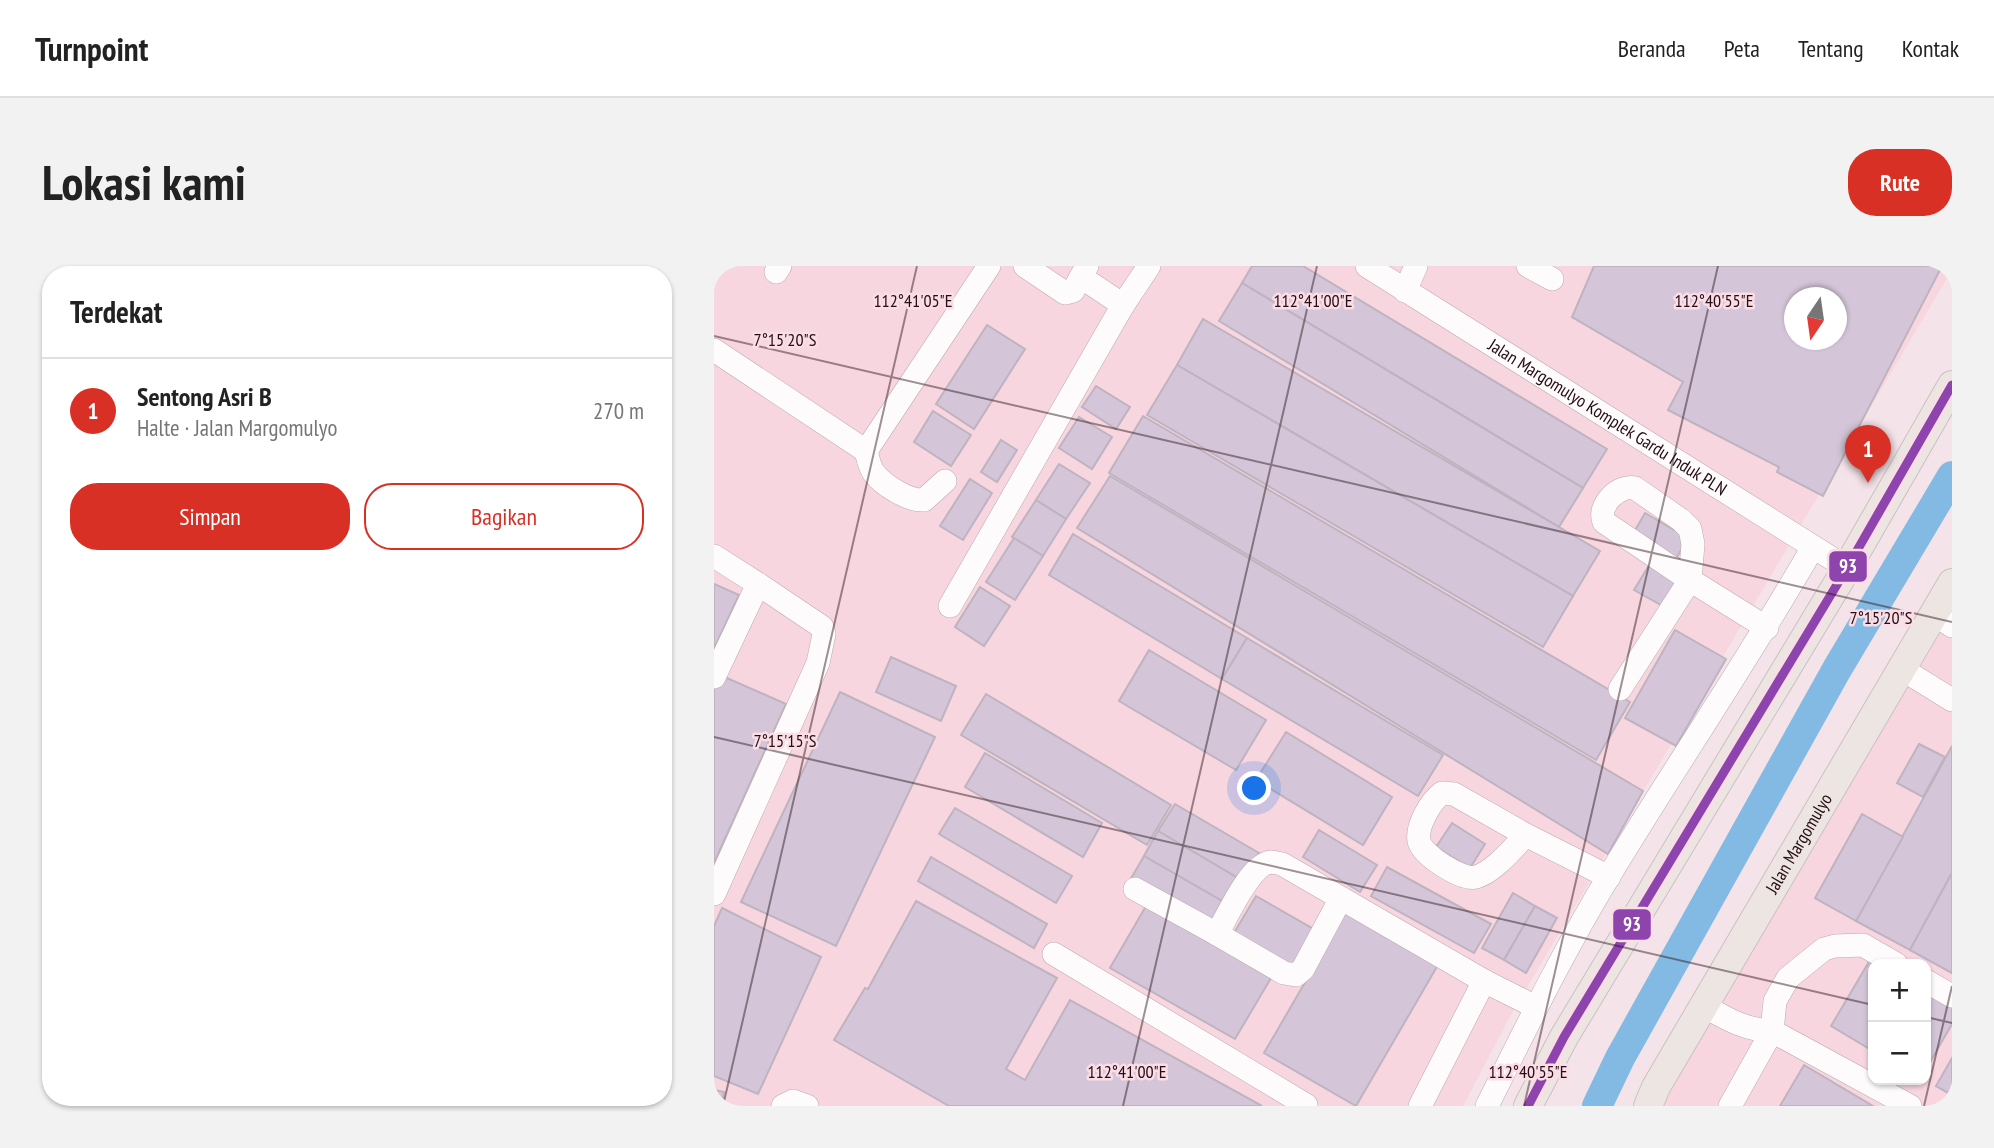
<!DOCTYPE html>
<html lang="id">
<meta charset="utf-8">
<style>
body{margin:0;font-family:"PT Sans Narrow",sans-serif;background:#f2f2f2;color:#222}
.controls{position:absolute;right:21px;bottom:21px;display:grid;overflow:hidden;border-radius:14px;box-shadow:0 2px 5px #0004}
.controls button{width:63px;height:63px;display:grid;place-items:center;padding:0;border:0;border-bottom:2px solid #e0e0e0;background:#fff;color:#222;font:35px sans-serif}
.compass{position:absolute;left:1070px;top:21px;width:63px;height:63px;border-radius:50%;background:#fff;box-shadow:0 2px 5px #0004;rotate:193deg}
.you{position:absolute;left:541px;top:523px;width:24px;height:24px;margin:-18px;border:5px solid #fff;border-radius:50%;background:#1a73e8;box-shadow:0 0 0 10px #1a73e833}
.badge{display:grid;place-items:center;width:46px;height:46px;border-radius:50%;background:#d93025;color:#fff;font-size:23px;font-weight:700}
.pin{position:absolute;translate:-50% -58px;filter:drop-shadow(0 2px 4px #0008)}
.pin::after{content:'';position:absolute;top:37px;width:24px;height:21px;background:inherit;clip-path:polygon(0 0,100% 0,50% 100%)}
.list{margin:0;padding:0;list-style:none}
h2{display:flex;justify-content:space-between;align-items:center;height:91px;margin:0;padding:0 28px;font-size:30px}
h2 small{font-size:23px;font-weight:400;color:#767676}
.list li{display:grid;grid-template-columns:46px 1fr auto;gap:21px;align-items:center;box-sizing:border-box;height:105px;padding:0 28px;border-top:2px solid #e0e0e0}
.list b{display:block;font-size:26px;white-space:nowrap}
.list p{margin:0;font-size:23px;white-space:nowrap;color:#767676}
.list em{font-size:23px;font-style:normal;color:#767676}
.actions{display:flex;gap:14px;padding:21px 28px}
.actions a{flex:1;padding:16px 0;border:2px solid #d93025;border-radius:28px;text-align:center;font-size:24px;color:#d93025}
.actions .main{background:#d93025;color:#fff}
.map{position:relative;flex:none;width:1238px;height:840px;overflow:hidden;border-radius:28px}
header{display:flex;align-items:center;gap:42px;box-sizing:border-box;height:98px;padding:0 35px;background:#fff;border-bottom:2px solid #e0e0e0}
header strong{font-size:33px}
nav{display:flex;gap:38px;margin-inline-start:auto;font-size:24px}
.intro{display:flex;align-items:center;justify-content:space-between;box-sizing:border-box;height:168px;padding:0 42px}
h1{margin:0;font-size:49px}
.button{padding:18px 32px;border-radius:28px;background:#d93025;color:#fff;font-size:24px;font-weight:700}
main{display:flex;gap:42px;padding:0 42px}
aside{flex:1;background:#fff;border-radius:28px;box-shadow:0 2px 5px #0004}
.map>svg:first-child{display:block}
.built{fill:#f7d6df;fill-rule:evenodd}
.lines{fill:none;stroke-linecap:round;stroke-linejoin:round}
.river{stroke:#83bae4;stroke-width:30}
.building{fill:#d4c6d8;stroke:#beb3bf;stroke-width:2;fill-rule:evenodd}
.minor-casing{stroke:#bdaaaf;stroke-width:24}
.major-casing{stroke:#cbc0c4;stroke-width:30}
.minor{stroke:#fdfbfc;stroke-width:23}
.major{stroke:#ece5e1;stroke-width:28}
.bus-1-casing{stroke:#fadde5;stroke-width:14}
.bus-1{stroke:#8e44ad;stroke-width:9}
.ticks{fill:none;stroke:#250d15;stroke-width:2;stroke-opacity:0.45}
.labels{text-anchor:middle;stroke-width:5;stroke-linejoin:round;paint-order:stroke}
.street-label{font-size:18px;fill:#250d15;stroke:#fadde5}
.ticks-label{font-size:18px;text-anchor:middle;fill:#250d15;stroke:#fadde5;stroke-width:5;stroke-linejoin:round;paint-order:stroke}
.line-badge{stroke:#fadde5;stroke-width:2.5}
.badge-label{font-size:19px;text-anchor:middle;font-weight:bold;fill:#fff}
</style>
<header>
<strong>Turnpoint</strong>
<nav><a>Beranda</a><a>Peta</a><a>Tentang</a><a>Kontak</a></nav>
</header>
<div class="intro"><h1>Lokasi kami</h1><a class="button">Rute</a></div>
<main>
<aside>
<h2>Terdekat<small></small></h2>
<ul class="list">
<li><span class="badge">1</span><div><b>Sentong Asri B</b><p>Halte · Jalan Margomulyo</p></div><em>270 m</em></li>
</ul>
<div class="actions"><a class="main">Simpan</a><a>Bagikan</a></div>
</aside>
<div class="map">
<svg width="1238" height="840" viewBox="0 0 1238 840">
<rect width="100%" height="100%" fill="#f4e3e8"/>
<g class="built">
<path d="M 0,0 L 1238,0 L 1238,4 L 799,745 L 749,840 L 0,840 ZM 1080,32 L 1122,32 L 1122,74 L 1080,74 Z"/>
<path d="M 1238,336 L 1238,840 L 948,840 L 965,805 ZM 1159,698 L 1212,698 L 1212,814 L 1159,814 Z"/>
</g>
<g class="lines">
<polyline class="river" points="883,840 906,792 1123,403 1238,210"/>
</g>
<g class="building">
<polygon points="538,0 589,0 893,183 869,222 528,17"/>
<path d="M 880,0 L 1228,0 L 1109,230 L 1063,206 L 1065,201 L 954,144 L 969,116 L 858,51 ZM 1080,32 L 1122,32 L 1122,74 L 1080,74 Z"/>
<polygon points="528,17 869,222 845,261 505,55"/>
<polygon points="489,53 886,285 859,330 463,99"/>
<polygon points="273,59 311,83 260,163 222,138"/>
<polygon points="463,99 859,330 829,381 433,149"/>
<polygon points="382,120 416,141 402,163 368,141"/>
<polygon points="219,145 257,169 237,200 200,176"/>
<polygon points="429,150 916,436 882,494 395,207"/>
<polygon points="365,151 398,171 378,203 345,182"/>
<polygon points="287,174 303,184 283,216 267,206"/>
<polygon points="345,198 376,217 352,253 322,234"/>
<polygon points="396,210 929,525 894,588 363,262"/>
<polygon points="256,213 278,227 249,274 226,260"/>
<polygon points="322,234 352,253 329,290 298,271"/>
<polygon points="931,247 974,272 959,298 916,273"/>
<polygon points="359,268 533,372 508,413 335,309"/>
<polygon points="300,272 329,290 301,334 272,316"/>
<polygon points="937,296 970,315 954,343 920,324"/>
<polygon points="0,318 25,329 0,383"/>
<polygon points="266,321 296,340 270,380 241,361"/>
<polygon points="961,364 1012,393 962,480 911,452"/>
<polygon points="533,372 729,489 704,530 508,413"/>
<polygon points="435,384 552,454 522,504 405,435"/>
<polygon points="177,391 242,420 227,455 162,426"/>
<polygon points="6,409 72,438 0,597 0,423"/>
<polygon points="126,426 221,471 122,680 27,636"/>
<polygon points="272,428 457,539 433,579 247,469"/>
<polygon points="572,466 678,531 649,579 542,514"/>
<polygon points="1205,478 1231,491 1209,531 1183,517"/>
<polygon points="1238,480 1238,607 1196,684 1142,655"/>
<polygon points="271,487 388,557 369,591 251,521"/>
<polygon points="461,538 545,587 529,615 444,565"/>
<polygon points="241,542 358,610 342,637 225,568"/>
<polygon points="1148,548 1189,571 1142,655 1101,632"/>
<polygon points="738,557 771,578 756,602 722,581"/>
<polygon points="605,564 663,599 646,626 589,591"/>
<polygon points="444,565 529,615 515,639 430,590"/>
<polygon points="430,590 515,639 499,666 415,616"/>
<polygon points="217,591 333,658 320,682 204,615"/>
<polygon points="673,601 777,658 760,687 657,630"/>
<polygon points="1238,607 1238,707 1196,684"/>
<polygon points="799,627 821,640 790,694 768,682"/>
<polygon points="542,630 603,665 579,708 517,672"/>
<polygon points="202,635 343,712 292,803 311,814 356,734 548,840 235,840 120,774 151,722 154,723"/>
<polygon points="636,639 728,692 642,840 550,787"/>
<polygon points="432,640 557,712 521,773 396,702"/>
<polygon points="821,640 843,652 812,707 790,694"/>
<polygon points="8,642 107,691 44,828 0,810 0,660"/>
<polygon points="1159,689 1174,698 1159,698 1159,785 1117,760"/>
<polygon points="1212,720 1238,736 1238,758 1212,803"/>
<polygon points="1238,792 1238,829 1222,820"/>
<polygon points="1090,799 1159,840 1066,840"/>
<polygon points="0,824 10,826 8,840 0,840"/>
</g>
<g class="lines">
<g class="minor-casing">
<g id="minor">
<polyline points="311,0 351,27 359,25 373,0"/>
<path id="s1" d="M 653,0 L 1133,302"/>
<polyline points="814,0 838,13"/>
<polyline points="62,6 66,0"/>
<polyline points="691,25 702,0"/>
<polyline points="409,39 435,0"/>
<path d="M 0,84 L 152,185 C 154,192 155,200 160,207 C 169,219 194,235 210,234 L 231,215"/>
<polyline points="152,185 275,0"/>
<polyline points="0,290 44,318 0,411"/>
<polyline points="236,340 409,39 367,11"/>
<polyline points="1220,348 1238,360"/>
<polyline points="1188,403 1238,434"/>
<path d="M 906,423 L 976,314 L 979,278 L 976,263 L 967,254 L 921,222 C 905,218 883,239 890,256 L 976,314 L 1053,362"/>
<path d="M 812,569 C 798,583 781,605 762,611 C 748,615 708,589 705,575 C 702,560 717,535 728,527 L 740,528 L 812,569 L 895,611"/>
<polyline points="421,623 503,668"/>
<polyline points="0,628 104,397 110,368 108,361 44,318"/>
<path d="M 627,632 L 589,703 L 582,709 L 570,707 L 503,668 C 513,651 536,598 557,596 C 558,596 568,598 568,598 L 770,715"/>
<polyline points="340,688 592,839"/>
<polyline points="1212,715 1238,730"/>
<path d="M 990,740 C 1013,753 1031,764 1058,765 L 1196,840"/>
<polyline points="69,840 79,835 93,840"/>
<polyline points="706,840 770,715 822,741"/>
<path d="M 773,840 C 812,762 850,684 895,610 C 962,499 1035,393 1099,281"/>
<polyline points="1016,840 1058,765 1061,735 1074,712 1110,683 1121,680 1149,679 1182,698"/>
</g>
</g>
<g class="major-casing">
<g id="major">
<polyline points="814,840 850,771 1133,302 1238,119"/>
<path id="s2" d="M 934,840 L 942,821 L 1238,317"/>
</g>
</g>
<use href="#minor" class="minor"/>
<use href="#major" class="major"/>
<g class="bus-1-casing">
<polyline id="bus-1" points="814,840 850,771 1133,302 1238,119"/>
</g>
<use href="#bus-1" class="bus-1"/>
</g>
<path class="ticks" d="M 0,70 L 1238,356M 0,471 L 1159,739M 1212,751 L 1238,757M 9,840 L 203,0M 409,840 L 603,0M 810,840 L 1004,0M 1210,840 L 1238,720"/>
<g class="labels">
<g class="street-label">
<text dy="6" stroke="none"><textPath href="#s1" startOffset="284">Jalan Margomulyo Komplek Gardu Induk PLN</textPath></text>
<text dy="6" stroke="none"><textPath href="#s2" startOffset="303">Jalan Margomulyo</textPath></text>
</g>
</g>
<g class="ticks-label">
<text x="199" y="41">112°41'05"E</text>
<text x="599" y="41">112°41'00"E</text>
<text x="1000" y="41">112°40'55"E</text>
<text x="71" y="80">7°15'20"S</text>
<text x="1167" y="358">7°15'20"S</text>
<text x="71" y="481">7°15'15"S</text>
<text x="413" y="812">112°41'00"E</text>
<text x="814" y="812">112°40'55"E</text>
</g>
<g class="line-badge">
<rect x="1114" y="284" width="40" height="33" rx="7" fill="#8e44ad"/>
<rect x="898" y="642" width="40" height="33" rx="7" fill="#8e44ad"/>
</g>
<g class="badge-label">
<text x="1134" y="307">93</text>
<text x="918" y="665">93</text>
</g>
</svg>
<div class="controls">
<button>+</button>
<button>−</button>
</div>
<svg class="compass" viewBox="-18 -18 36 36"><path d="M0-13l5 13h-10z" fill="#e53935"/><path d="M0 13l5-13h-10z" fill="#767676"/></svg>
<div class="you"></div>
<div class="pin badge" style="left:1154px;top:217px">1</div>
</div>
</main>
